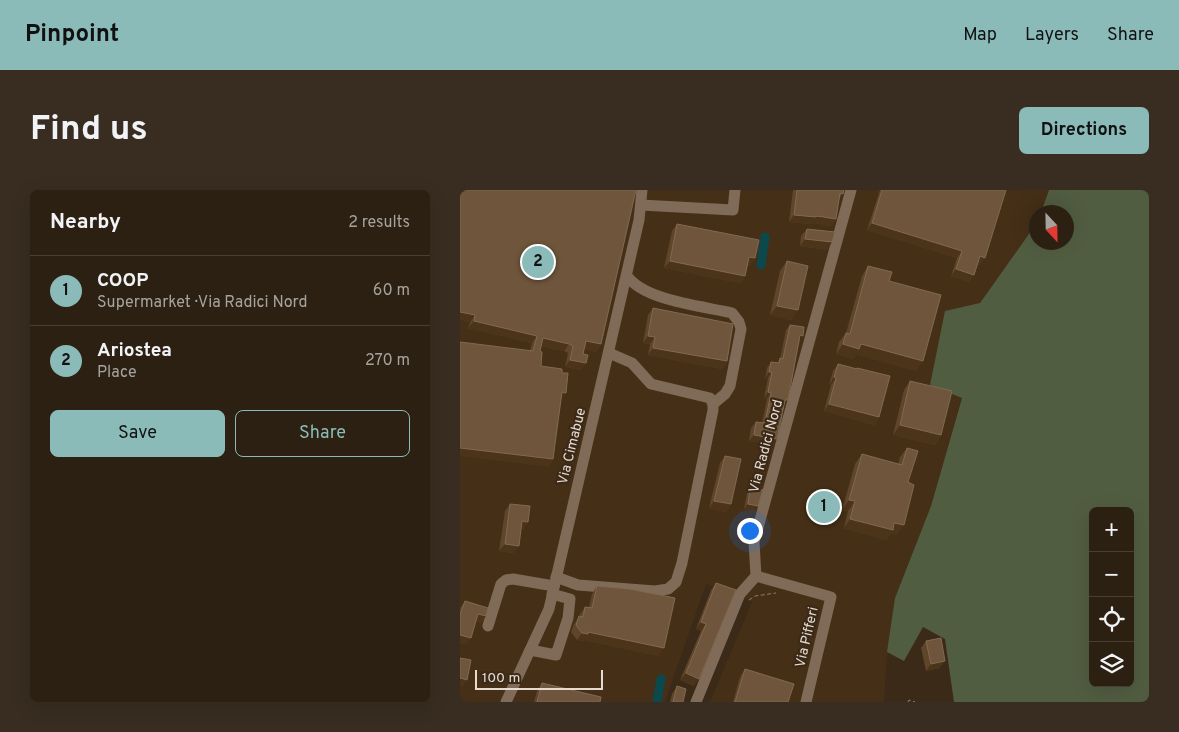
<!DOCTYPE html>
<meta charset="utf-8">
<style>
body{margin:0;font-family:Overpass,sans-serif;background:#382d20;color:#f1f3f6}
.controls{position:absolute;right:15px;bottom:15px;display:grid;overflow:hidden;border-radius:8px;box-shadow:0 5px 20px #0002}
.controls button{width:45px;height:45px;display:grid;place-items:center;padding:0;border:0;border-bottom:1px solid #483e32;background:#2c2012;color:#f1f3f6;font:25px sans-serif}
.compass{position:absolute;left:569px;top:15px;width:45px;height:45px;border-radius:50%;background:#2c2012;box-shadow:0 5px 20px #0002;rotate:158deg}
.scale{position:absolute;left:15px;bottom:12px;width:128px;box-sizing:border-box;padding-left:5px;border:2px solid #e6dbd0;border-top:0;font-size:14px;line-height:18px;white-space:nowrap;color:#e6dbd0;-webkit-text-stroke:4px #3b2a18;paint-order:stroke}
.you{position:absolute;left:289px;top:340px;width:18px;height:18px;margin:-12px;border:4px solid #fff;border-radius:50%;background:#1a73e8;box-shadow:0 0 0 8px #1a73e833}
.badge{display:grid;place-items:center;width:32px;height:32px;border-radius:50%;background:#8bbbb9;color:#111;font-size:16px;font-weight:700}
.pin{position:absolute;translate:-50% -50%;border:2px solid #fff;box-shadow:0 1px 5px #0006}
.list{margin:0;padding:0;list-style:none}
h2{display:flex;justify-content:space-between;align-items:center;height:65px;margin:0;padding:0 20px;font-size:21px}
h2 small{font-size:16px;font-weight:400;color:#a6a39f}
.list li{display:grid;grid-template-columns:32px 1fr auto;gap:15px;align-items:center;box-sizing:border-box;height:70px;padding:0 20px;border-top:1px solid #483e32}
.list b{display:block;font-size:19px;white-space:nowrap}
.list p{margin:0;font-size:16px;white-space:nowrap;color:#a6a39f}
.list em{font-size:16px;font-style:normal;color:#a6a39f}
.actions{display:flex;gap:10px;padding:15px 20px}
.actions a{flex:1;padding:11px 0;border:1px solid #8bbbb9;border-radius:8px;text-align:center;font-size:18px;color:#8bbbb9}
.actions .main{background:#8bbbb9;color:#111}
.icon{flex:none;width:28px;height:28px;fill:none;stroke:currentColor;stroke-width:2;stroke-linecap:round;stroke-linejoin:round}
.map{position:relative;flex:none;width:689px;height:512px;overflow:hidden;border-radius:8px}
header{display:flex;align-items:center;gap:30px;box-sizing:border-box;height:70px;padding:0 25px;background:#8bbbb9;color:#111}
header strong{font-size:24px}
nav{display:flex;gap:28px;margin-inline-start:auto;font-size:18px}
.intro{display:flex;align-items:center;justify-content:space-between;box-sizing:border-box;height:120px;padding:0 30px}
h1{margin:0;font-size:35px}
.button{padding:12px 22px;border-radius:8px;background:#8bbbb9;color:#111;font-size:18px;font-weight:700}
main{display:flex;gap:30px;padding:0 30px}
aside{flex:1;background:#2c2012;border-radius:8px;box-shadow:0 5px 20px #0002}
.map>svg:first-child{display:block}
.built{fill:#452f17}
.green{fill:#515d41;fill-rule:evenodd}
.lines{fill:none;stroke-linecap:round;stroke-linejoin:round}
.canal{stroke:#0c494d;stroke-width:9}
.path{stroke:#8e7f71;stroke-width:1;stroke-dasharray:4 2.5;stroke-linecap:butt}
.minor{stroke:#7f6b57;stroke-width:11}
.wall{fill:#5f4529}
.shaded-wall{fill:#4b341a}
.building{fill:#6e553b;stroke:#806a52}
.labels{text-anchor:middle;stroke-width:4.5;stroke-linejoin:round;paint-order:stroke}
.street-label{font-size:14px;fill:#e6dbd0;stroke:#3b2a18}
</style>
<header>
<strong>Pinpoint</strong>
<nav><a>Map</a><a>Layers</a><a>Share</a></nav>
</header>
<div class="intro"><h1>Find us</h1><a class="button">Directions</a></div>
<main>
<aside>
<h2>Nearby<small>2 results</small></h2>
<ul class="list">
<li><span class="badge">1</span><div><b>COOP</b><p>Supermarket · Via Radici Nord</p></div><em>60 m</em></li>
<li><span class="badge">2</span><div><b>Ariostea</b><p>Place</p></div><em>270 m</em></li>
</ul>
<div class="actions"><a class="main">Save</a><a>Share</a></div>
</aside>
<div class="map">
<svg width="689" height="512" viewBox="0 0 689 512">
<rect width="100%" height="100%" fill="#3b2a18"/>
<polygon class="built" points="0,0 589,0 581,22 576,22 576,34 520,113 502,207 471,316 435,408 426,476 424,512 250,512 292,412 246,394 205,512 0,512"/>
<path class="green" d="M 589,0 L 689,0 L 689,512 L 494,512 L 485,449 L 463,437 L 444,471 L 427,462 L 435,408 L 471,316 L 502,208 L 470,195 L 485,121 L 520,113 L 576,34 L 576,52 L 606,52 L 606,22 L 581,22 ZM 633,321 L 670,321 L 670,493 L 633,493 Z"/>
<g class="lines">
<g class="canal">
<polyline points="301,75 305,47"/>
<polyline points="197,512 201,489"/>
</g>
<g class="path">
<polyline points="289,410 295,406 316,403"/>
<polyline points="448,512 449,510 455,512"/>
</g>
<g class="minor">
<polyline points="181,15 273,20 275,0"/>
<path d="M 167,86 C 185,111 243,116 272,123 L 279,132 L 281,139 L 270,196 L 265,204 L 253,214"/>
<polyline points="296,386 371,407 346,512"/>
<polyline points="96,387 118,395 195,401 208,399 216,392 222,373 253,220 253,214 250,208 191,194 172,173 149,163"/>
<polyline points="28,436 41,394 46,390 53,389 94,396"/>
<polyline points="70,460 96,465 108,428 110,409 92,404"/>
<polyline points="46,512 89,419 179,30 182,0"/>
<polyline points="236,512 280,404 296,386 294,352 391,0"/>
</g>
</g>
<g class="wall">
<polygon points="0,0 141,154 136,162 124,159 121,180 105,177 108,163 104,161 81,156 80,161 81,176 101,210 93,269 88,277 70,160 72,153 8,138 10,133"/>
<polygon points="333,0 384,0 379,10 376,29 371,36 353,33 351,34 329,32"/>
<polygon points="420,0 546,0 525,68 519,75 517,74 514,85 509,92 491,86 497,68 407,40"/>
<polygon points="217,34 295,68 290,75 288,75 285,86 280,93 204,78 212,41"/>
<polygon points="347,39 367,60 340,56 341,46"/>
<polygon points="327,71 332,130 310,125 320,81"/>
<polygon points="408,76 429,91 456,181 396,164 393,169 376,164 379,152 386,143 402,86"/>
<polygon points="193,118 267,171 262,179 188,165 190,154 183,153 188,125"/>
<polygon points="330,135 340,150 324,216 313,255 289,251 291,238 296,232 302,233 307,209 304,208 308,188 305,188 307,178 311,172 317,173 320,169 326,140"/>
<polygon points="378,174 396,179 397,178 419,227 414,235 364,221 371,195 369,195 373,181"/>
<polygon points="450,191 481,245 475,255 433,245 444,200"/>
<polygon points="447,258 448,292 437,345 431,343 426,350 384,338 388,321 382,320 395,274 402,264 438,274 440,267"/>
<polygon points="265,266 271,314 266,322 249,318 260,273"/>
<polygon points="290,298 298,316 295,321 284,319 287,303"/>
<polygon points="50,314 68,332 63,339 61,339 54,363 39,361 45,321"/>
<polygon points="256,393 234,496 220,490 241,441 236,439 251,400"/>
<polygon points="137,396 199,466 124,450 123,451 117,450 111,442 114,434 120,426 120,424 125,417 129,417 132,404"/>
<polygon points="5,411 26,426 21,433 16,431 6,454 0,453 0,418"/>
<polygon points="466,451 480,478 466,481 461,458"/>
<polygon points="285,479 328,512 273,512 280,487"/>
<polygon points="82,493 140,512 74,512 77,501"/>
<polygon points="217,496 223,512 210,512 212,504"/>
</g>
<g class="shaded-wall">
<polygon points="334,25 357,26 376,29 371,36 353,33 351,34 329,32"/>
<polygon points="412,33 502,61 497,68 407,40"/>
<polygon points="345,49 372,52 367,60 340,56"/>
<polygon points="520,66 525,68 519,75 514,73"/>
<polygon points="289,67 295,68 290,75 284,74"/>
<polygon points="210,71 285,86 280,93 204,78"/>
<polygon points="496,79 514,85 509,92 491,86"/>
<polygon points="317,116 338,120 332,130 310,125"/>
<polygon points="0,122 15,125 10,133 0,130"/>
<polygon points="14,131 77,146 72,153 8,138"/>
<polygon points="188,146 195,147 190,154 183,153"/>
<polygon points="83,148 109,154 104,161 78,155"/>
<polygon points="126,151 141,154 136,162 120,158"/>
<polygon points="383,154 401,154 463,171 456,181 396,164 393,169 376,164"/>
<polygon points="193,158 267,171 262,179 188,165"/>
<polygon points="110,170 126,173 121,180 105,177"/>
<polygon points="309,182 312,182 308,188 305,188"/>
<polygon points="374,187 376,188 371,195 369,195"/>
<polygon points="102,202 106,203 101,210"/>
<polygon points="308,202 311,203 307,209 304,208"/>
<polygon points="369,214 419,227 414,235 364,221"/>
<polygon points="440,235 481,245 475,255 433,245"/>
<polygon points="294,245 317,249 313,255 289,251"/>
<polygon points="0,258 93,269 88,277 0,266"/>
<polygon points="389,310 395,311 388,321 382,320"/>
<polygon points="254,311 271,314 266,322 249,318"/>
<polygon points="288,314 298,316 295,321 284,319"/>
<polygon points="390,329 434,333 444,335 437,345 431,343 426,350 384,338"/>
<polygon points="62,331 68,332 63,339 57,338"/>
<polygon points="45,354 59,356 54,363 39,361"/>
<polygon points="18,424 26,426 21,433 13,430"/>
<polygon points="241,432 246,434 241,441 236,439"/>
<polygon points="128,442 204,458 199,466 124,450 123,451 117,450 122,443"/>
<polygon points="0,445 11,448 6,454 0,453"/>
<polygon points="485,471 480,478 466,481 471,474"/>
<polygon points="226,483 239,489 234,496 220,490"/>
<polygon points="0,488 7,490 2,497 0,496"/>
</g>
<g class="building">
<polygon points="0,0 176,0 141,154 126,151 123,164 128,165 126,173 110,170 113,156 109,154 83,148 80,161 82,162 81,176 102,179 102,183 108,183 106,203 102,202 93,269 0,258 0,152 73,161 77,146 14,131 15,125 0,122"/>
<polygon points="337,0 384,0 383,4 380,3 376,29 357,26 356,27 334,25"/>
<polygon points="422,0 546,0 525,68 520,66 514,85 496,79 502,61 412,33"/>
<polygon points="217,34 299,50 295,68 289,67 285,86 210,71"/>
<polygon points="347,39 375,42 372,52 345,49"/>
<polygon points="327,71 348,76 338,120 317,116"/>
<polygon points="408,76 432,82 429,91 481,105 463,171 401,154 399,159 383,154 386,143 390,144"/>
<polygon points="193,118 273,134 267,171 193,158 195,147 188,146"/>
<polygon points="330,135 344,137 343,146 340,145 328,210 325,210 317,249 294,245 296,232 305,233 311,203 308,202 312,182 309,182 311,172 319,173 320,168 323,169"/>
<polygon points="378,174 397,179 397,178 430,186 419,227 369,214 376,188 374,187"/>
<polygon points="450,191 492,201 481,245 440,235"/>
<polygon points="447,258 458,261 448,292 454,295 444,335 434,333 433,340 390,329 395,311 389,310 402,264 442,275"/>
<polygon points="265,266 281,269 271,314 254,311"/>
<polygon points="290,298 303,300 298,316 288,314"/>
<polygon points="50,314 70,316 68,332 62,331 59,356 45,354"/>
<polygon points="256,393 276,400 239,489 226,483 246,434 241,432"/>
<polygon points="137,396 170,399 215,408 204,458 128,442 128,444 122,443 116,435 119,426 123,427 125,417 132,418"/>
<polygon points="5,411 28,418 26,426 18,424 11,448 0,445 0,425"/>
<polygon points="481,448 485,471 471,474 466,451"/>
<polygon points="0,468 11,470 7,490 0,488"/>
<polygon points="285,479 334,494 328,512 275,512"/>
<polygon points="82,493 141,507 140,512 77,512"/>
<polygon points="217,496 226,499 223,512 213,512"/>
</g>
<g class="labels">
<g class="street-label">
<text transform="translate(111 256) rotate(-76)" y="5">Via Cimabue</text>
<text transform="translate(305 256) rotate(-75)" y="5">Via Radici Nord</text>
<text transform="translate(346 447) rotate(-77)" y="5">Via Pifferi</text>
</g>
</g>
</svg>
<div class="controls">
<button>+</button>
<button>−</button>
<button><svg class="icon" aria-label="locate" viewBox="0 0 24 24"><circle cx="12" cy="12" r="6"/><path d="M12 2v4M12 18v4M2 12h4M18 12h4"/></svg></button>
<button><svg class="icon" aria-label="layers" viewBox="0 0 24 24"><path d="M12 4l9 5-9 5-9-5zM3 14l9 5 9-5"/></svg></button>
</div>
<svg class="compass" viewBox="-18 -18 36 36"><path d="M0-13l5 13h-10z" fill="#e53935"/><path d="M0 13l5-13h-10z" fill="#a6a39f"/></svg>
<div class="scale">100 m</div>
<div class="you"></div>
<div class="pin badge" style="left:364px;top:317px">1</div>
<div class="pin badge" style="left:78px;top:72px">2</div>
</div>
</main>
